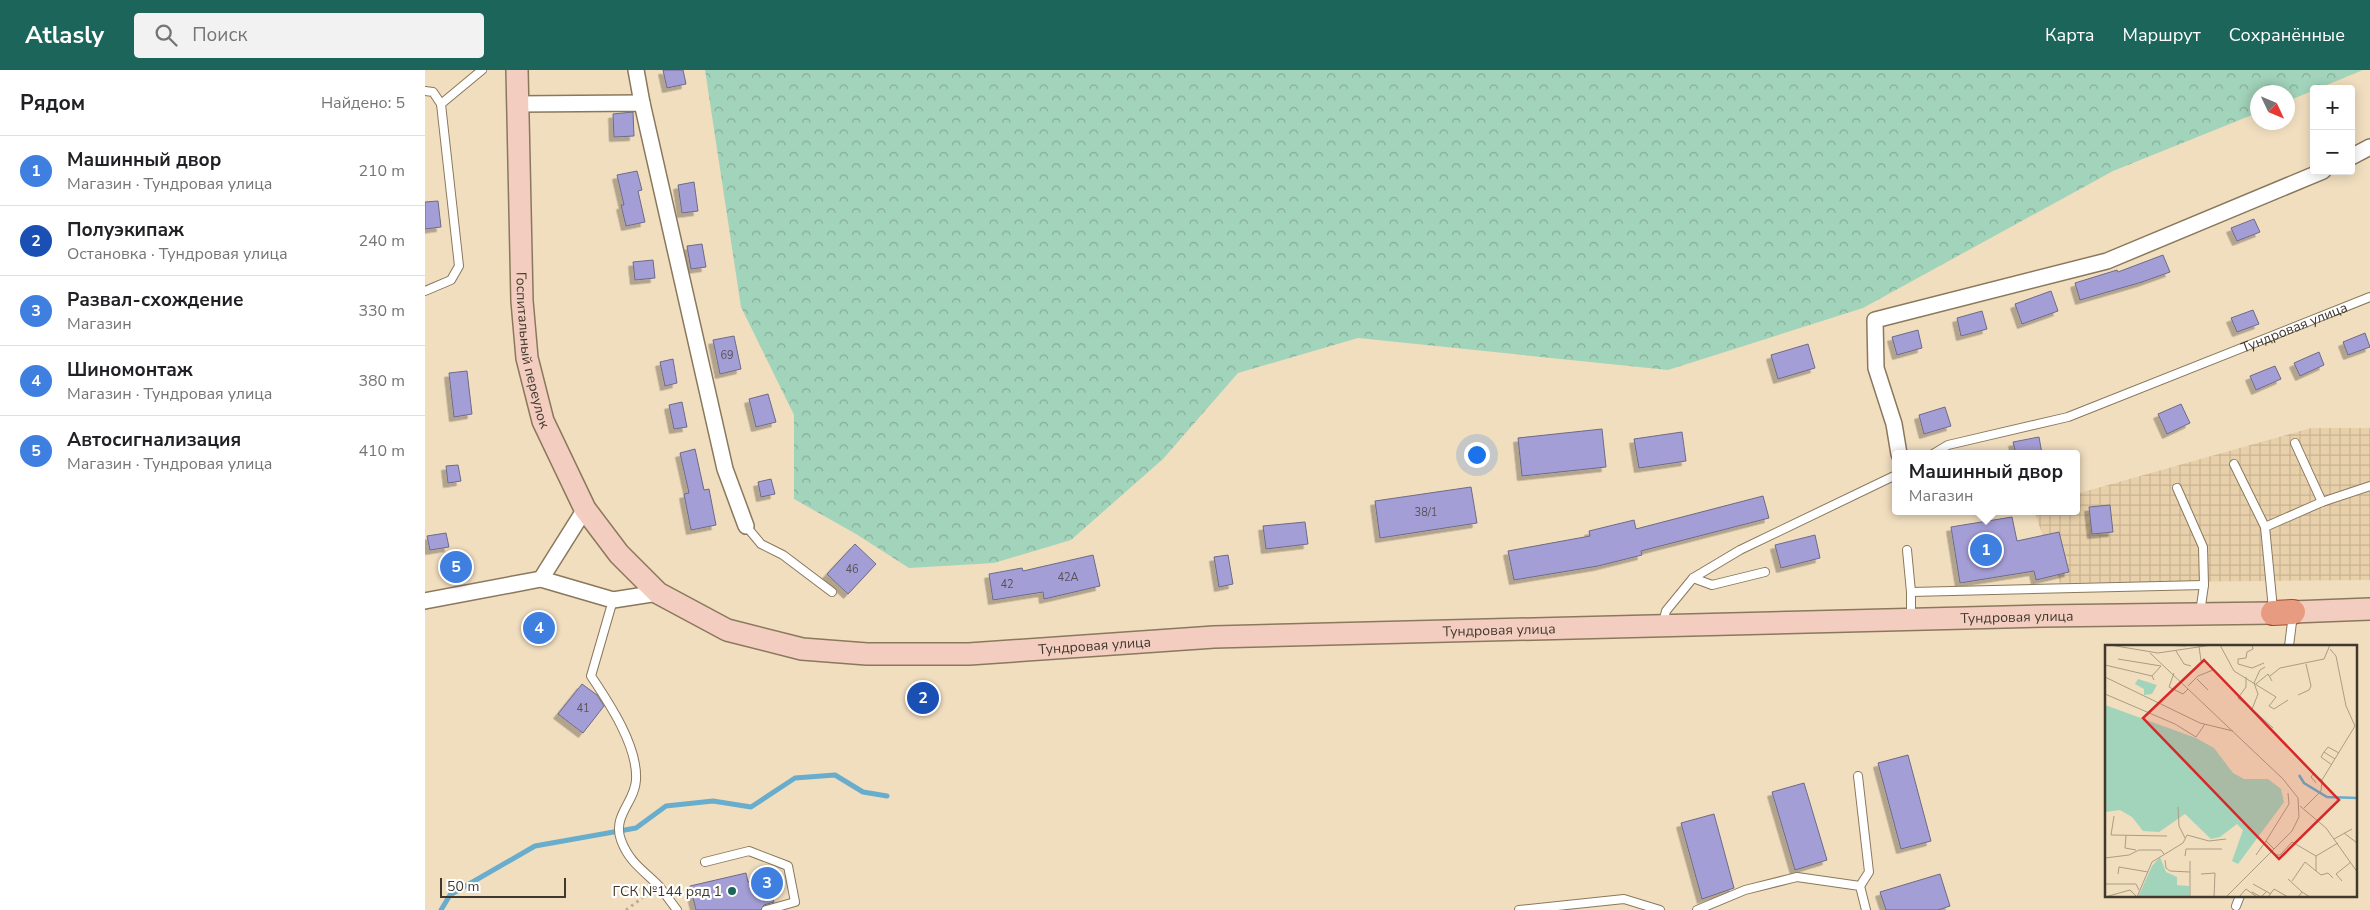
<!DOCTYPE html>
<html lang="ru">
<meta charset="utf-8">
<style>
body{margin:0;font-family:"Nunito Sans",sans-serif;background:#f2f2f2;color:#202124}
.controls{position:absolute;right:15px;top:15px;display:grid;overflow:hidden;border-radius:5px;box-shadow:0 2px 12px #0003}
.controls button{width:45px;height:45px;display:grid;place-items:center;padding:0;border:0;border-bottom:1px solid #e0e0e0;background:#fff;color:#202124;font:25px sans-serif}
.compass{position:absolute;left:1825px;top:15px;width:45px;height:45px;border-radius:50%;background:#fff;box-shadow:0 2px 12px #0003;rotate:134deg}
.scale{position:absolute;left:15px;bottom:12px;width:126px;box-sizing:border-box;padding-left:5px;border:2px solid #40382c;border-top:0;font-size:14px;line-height:18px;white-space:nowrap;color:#40382c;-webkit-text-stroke:4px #fff;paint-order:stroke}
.you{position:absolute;left:1051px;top:384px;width:18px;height:18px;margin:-12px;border:4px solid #fff;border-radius:50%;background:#1a73e8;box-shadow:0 0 0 8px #1a73e833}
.badge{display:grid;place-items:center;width:32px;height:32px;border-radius:50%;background:#1c655b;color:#fff;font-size:16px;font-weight:700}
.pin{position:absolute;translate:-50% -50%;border:2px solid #fff;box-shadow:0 1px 5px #0006}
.popup{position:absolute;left:1467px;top:380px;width:188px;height:65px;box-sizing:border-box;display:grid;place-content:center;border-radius:5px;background:#fff;filter:drop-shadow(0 1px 4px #0005);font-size:16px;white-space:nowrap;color:#757577}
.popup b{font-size:19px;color:#202124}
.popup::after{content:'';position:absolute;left:50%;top:100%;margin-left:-10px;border:10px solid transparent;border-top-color:#fff}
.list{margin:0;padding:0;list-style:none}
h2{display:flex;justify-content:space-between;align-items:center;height:65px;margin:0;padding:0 20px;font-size:21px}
h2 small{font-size:16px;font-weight:400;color:#757577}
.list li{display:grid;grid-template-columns:32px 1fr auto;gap:15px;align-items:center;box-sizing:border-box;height:70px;padding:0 20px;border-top:1px solid #e0e0e0}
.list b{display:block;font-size:19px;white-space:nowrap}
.list p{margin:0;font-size:16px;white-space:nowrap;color:#757577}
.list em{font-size:16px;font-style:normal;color:#757577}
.icon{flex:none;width:28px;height:28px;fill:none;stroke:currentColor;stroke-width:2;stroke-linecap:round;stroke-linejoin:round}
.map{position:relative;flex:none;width:1945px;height:840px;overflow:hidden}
header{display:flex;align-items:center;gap:30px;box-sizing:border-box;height:70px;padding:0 25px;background:#1c655b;color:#fff}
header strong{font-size:24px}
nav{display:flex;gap:28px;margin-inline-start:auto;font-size:18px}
.search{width:350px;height:45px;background:#f2f2f2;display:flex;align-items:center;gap:12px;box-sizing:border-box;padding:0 18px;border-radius:5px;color:#757577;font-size:19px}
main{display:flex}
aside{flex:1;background:#fff}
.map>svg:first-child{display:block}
.industrial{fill:url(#industrial-grid)}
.forest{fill:url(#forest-crowns)}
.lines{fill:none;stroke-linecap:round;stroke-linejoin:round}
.stream{stroke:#69adcc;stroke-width:5}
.building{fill:#a49ed6;stroke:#6d6a87;filter:url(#shadow)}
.service-casing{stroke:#8a785c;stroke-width:10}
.minor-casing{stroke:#8a785c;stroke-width:18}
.secondary-casing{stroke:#8a785c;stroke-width:24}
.primary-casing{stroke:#a24e2d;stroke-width:26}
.path{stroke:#baab92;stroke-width:3;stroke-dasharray:2.5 4;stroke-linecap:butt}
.service{stroke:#fff;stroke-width:8}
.minor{stroke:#fff;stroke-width:15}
.secondary{stroke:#f3cec0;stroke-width:21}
.primary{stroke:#e79c81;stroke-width:24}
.poi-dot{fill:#1c655b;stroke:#fff;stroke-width:2}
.labels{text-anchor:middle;stroke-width:4.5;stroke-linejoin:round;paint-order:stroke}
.number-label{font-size:11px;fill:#595256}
.street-label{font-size:14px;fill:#40382c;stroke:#fff}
.poi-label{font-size:14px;fill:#40382c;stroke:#fff;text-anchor:end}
.inset-river{fill:none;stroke:#69adcc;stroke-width:2.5}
.inset-road{fill:none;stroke:#aa9c84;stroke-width:1}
.view{fill:#d62828;fill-opacity:0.15;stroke:#d62828;stroke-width:2.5}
.inset-edge{fill:none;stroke:#40382c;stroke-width:2.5}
</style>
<header>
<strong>Atlasly</strong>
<div class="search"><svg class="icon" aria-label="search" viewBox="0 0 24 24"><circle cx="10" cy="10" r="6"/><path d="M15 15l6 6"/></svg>Поиск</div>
<nav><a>Карта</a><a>Маршрут</a><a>Сохранённые</a></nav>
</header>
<main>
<aside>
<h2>Рядом<small>Найдено: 5</small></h2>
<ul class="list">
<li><span class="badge" style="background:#3f7fe0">1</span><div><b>Машинный двор</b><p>Магазин · Тундровая улица</p></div><em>210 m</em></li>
<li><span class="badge" style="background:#1a4fb4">2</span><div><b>Полуэкипаж</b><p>Остановка · Тундровая улица</p></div><em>240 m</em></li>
<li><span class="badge" style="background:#3f7fe0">3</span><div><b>Развал-схождение</b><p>Магазин</p></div><em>330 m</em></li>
<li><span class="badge" style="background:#3f7fe0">4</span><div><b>Шиномонтаж</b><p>Магазин · Тундровая улица</p></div><em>380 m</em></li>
<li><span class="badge" style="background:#3f7fe0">5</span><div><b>Автосигнализация</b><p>Магазин · Тундровая улица</p></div><em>410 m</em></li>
</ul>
</aside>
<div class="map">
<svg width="1945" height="840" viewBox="0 0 1945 840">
<defs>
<pattern id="industrial-grid" width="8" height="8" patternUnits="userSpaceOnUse" patternTransform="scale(1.25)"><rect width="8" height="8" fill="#e8d0ab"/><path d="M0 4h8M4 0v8" fill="none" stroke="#c8b393"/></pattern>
<pattern id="forest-crowns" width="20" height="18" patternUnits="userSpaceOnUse" patternTransform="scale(1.25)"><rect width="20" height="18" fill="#a2d4bb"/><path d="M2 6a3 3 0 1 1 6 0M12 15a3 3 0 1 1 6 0" fill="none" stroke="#85ad98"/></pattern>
<filter id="shadow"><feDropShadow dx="-4.5" dy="4.5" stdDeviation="0" flood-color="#0004"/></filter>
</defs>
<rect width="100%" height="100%" fill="#f1debf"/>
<polygon class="industrial" points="1886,358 1945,358 1945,510 1635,513 1609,441 1651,441 1651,424"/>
<polygon class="forest" points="280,0 1938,0 1863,31 1862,22 1832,22 1832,43 1688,101 1438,238 1243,300 933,268 813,303 738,389 646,470 569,493 484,498 431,464 369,429 369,345 316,237"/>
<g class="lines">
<polyline class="stream" points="16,840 25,825 110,776 211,758 241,736 288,731 326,737 370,708 410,705 438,722 462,726"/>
</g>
<g class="building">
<polygon points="238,0 258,0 261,14 242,18"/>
<polygon points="208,42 209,66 189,67 188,44"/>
<polygon points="212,101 217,120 213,121 220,152 201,156 196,135 199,135 192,105"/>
<polygon points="269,112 273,141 257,143 253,115"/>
<polygon points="13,131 16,157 0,159 0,132"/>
<polygon points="1829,149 1835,162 1812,171 1806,158"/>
<polygon points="277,174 281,197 266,199 262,176"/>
<polygon points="1738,185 1745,202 1717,212 1655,230 1650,213 1692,200 1693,202"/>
<polygon points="228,190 230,208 210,210 208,192"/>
<polygon points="1626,221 1633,241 1597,254 1590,234"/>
<polygon points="1828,240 1834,254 1812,262 1806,248"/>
<polygon points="1557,241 1562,259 1536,266 1532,248"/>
<polygon points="1493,260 1497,278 1472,285 1467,267"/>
<polygon points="1940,263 1945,277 1923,285 1918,272"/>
<polygon points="309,266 316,299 295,304 288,270"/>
<polygon points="1383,274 1390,298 1353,309 1346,285"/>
<polygon points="1894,282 1899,295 1875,306 1869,293"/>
<polygon points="248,289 252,313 240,316 235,292"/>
<polygon points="1850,296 1856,309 1831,320 1825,306"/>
<polygon points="42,301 47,344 29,347 24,303"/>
<polygon points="343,324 351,352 331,357 324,329"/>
<polygon points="257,332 262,357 249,359 244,335"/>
<polygon points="1756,334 1765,353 1742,364 1733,344"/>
<polygon points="1520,337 1526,356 1499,364 1494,345"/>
<polygon points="1177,359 1181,397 1097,406 1093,368"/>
<polygon points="1257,362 1261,391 1214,398 1209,369"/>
<polygon points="1614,367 1617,384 1591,384 1588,372"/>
<polygon points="270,379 279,420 284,419 291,455 266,460 259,424 264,423 255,383"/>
<polygon points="33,395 36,411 23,413 21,396"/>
<polygon points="346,409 350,424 336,427 333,412"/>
<polygon points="1046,417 1052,453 955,468 950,431"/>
<polygon points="1338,426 1344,448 1216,481 1217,485 1173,496 1089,510 1083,481 1165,466 1164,461 1209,450 1211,459"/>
<polygon points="1685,435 1688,462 1667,464 1664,437"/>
<polygon points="1587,447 1592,471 1634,462 1644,502 1611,510 1609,501 1535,513 1526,457"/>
<polygon points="880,452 883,474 841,479 838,456"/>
<polygon points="21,463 24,477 5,480 2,466"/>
<polygon points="1390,465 1395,488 1356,498 1350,475"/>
<polygon points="430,474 451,494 423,524 402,504"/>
<polygon points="668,485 675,516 619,529 618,522 568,530 564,504 597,498 598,501"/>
<polygon points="803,485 808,514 794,517 789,487"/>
<polygon points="157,614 172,625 179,636 158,663 133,644"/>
<polygon points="1483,685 1506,771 1476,779 1453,693"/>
<polygon points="1379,713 1402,790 1370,800 1347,722"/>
<polygon points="1289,744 1309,818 1277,829 1256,753"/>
<polygon points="321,803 323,812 344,808 349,832 339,835 336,840 271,840 265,816"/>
<polygon points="1515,804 1525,836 1513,840 1461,840 1455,822"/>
</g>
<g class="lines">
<g class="service-casing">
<g id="service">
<polyline points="0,21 8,22 16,34"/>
<polyline points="0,221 26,210 34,196 16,34 57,0"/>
<polyline points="1870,373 1897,432"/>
<path id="s1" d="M 1508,384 L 1523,375 L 1643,347 L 1945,227"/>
<polyline points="1809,394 1840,457"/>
<polyline points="1752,418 1778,477 1779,515 1775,543"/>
<polyline points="321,456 336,474 358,485 407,522"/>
<polyline points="1482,480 1486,522 1486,548"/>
<polyline points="1268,508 1287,515 1340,502"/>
<polyline points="1486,522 1779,515"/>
<path d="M 188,530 L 166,606 C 184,633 213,676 211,710 C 210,732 187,746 196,770 C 204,792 218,800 234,816 C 240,824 246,832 252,840"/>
<polyline points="1848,539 1840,457 1897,432 1945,416"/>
<polyline points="1238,553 1241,541 1268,508 1315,480 1471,405"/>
<polyline points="1864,576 1868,544"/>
<polyline points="1433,706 1444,802 1435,816"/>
<polyline points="280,792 324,781 363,796 370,832 341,840"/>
<polyline points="1811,836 1815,826"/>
<polyline points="1094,840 1199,829 1235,840"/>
<polyline points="1272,840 1320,820 1372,807 1435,816 1441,840"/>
</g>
</g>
<g class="minor-casing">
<g id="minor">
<polyline points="211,0 217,33"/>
<polyline points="92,34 217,33 300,399 321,456"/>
<polyline points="1926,87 1945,77"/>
<polyline points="1474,384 1469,354 1451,298 1450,250 1682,191 1898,101"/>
<polyline points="116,509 160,439"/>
<polyline points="0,531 116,509 188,530 233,523"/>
</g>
</g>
<g class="secondary-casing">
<g id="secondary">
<path id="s2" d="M 92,0 L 97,231 L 102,288 L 118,351 L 160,439 L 194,484 L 233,523 L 302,560 L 377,579 L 442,584 L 544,584 L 789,567 L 1618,546 L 1848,543"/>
<polyline points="1868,542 1945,539"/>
</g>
</g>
<g class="primary-casing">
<polyline id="primary" points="1848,543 1868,542"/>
</g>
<polyline class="path" points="201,840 225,822"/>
<use href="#service" class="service"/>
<use href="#minor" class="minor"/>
<use href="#secondary" class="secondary"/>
<use href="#primary" class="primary"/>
</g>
<circle class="poi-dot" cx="307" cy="821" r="5"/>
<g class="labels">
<g class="number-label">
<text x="302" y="289">69</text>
<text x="1001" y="446">38/1</text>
<text x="427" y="503">46</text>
<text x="643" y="511">42А</text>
<text x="582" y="518">42</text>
<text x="158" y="642">41</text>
</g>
<g class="street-label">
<text dy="5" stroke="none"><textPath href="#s1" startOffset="384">Тундровая улица</textPath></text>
<text dy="5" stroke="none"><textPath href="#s2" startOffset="281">Госпитальный переулок</textPath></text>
<text dy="5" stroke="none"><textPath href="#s2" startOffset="1934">Тундровая улица</textPath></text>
<text dy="5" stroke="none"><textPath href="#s2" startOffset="1416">Тундровая улица</textPath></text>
<text dy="5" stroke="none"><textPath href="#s2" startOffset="1011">Тундровая улица</textPath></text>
</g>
<g class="poi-label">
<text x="297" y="826">ГСК №144 ряд 1</text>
</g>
</g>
<g transform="translate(1680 575)">
<rect width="252" height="252" fill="#f1debf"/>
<path d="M 33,34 L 52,40 L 47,49 L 39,50 L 39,44 L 30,39 ZM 0,60 L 91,93 L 109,103 L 128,128 L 139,134 L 163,134 L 176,144 L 179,157 L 133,219 L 127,216 L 138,185 L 132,179 L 115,192 L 106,194 L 80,169 L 54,187 L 38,186 L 27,172 L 15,165 L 0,167 ZM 55,212 L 61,227 L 72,232 L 72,240 L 84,241 L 84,252 L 33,252 L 47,221 Z" fill="#a2d4bb"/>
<path class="inset-river" d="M 194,130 L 199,138 L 222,152 L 253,153"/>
<path class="inset-road" d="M 5,0 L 53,8 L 107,0M 54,0 L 81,1M 115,0 L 129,26 L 171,52 L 164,61 L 169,64 L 183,55M 147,0 L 148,4 L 142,7 L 141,13 L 133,14 L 133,19 L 147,23 L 159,18M 94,1 L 96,16M 71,6 L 79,19 L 86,21M 45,8 L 178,134 L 193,153 L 194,172 L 187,186 L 121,252M 13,14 L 56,21M 0,20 L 47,31M 160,22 L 155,25 L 149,38 L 153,49 L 147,64 L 168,83M 69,28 L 64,42 L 78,49 L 83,44M 165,31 L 175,23 L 219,14 L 225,0M 0,32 L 95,78 L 128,86M 141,32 L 141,42 L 133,53 L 147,64M 92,34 L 103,45M 49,35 L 47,31 L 56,21M 151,39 L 163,29 L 167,36M 83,41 L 93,31 L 108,25M 0,49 L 70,79 L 91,92 L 100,79M 193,50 L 204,45 L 206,41 L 201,19M 219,107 L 216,112 L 227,120M 230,114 L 219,107 L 223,102 L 234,108M 211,138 L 206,132 L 208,129 L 217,135M 195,161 L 221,183 L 253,228M 73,162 L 74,181 L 80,193M 199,163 L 216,146 L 217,135 L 250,81 L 241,61 L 231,11 L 225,4M 9,171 L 6,190 L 62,191M 239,188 L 252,198M 21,191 L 20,203 L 31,205M 229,194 L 247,184M 169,204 L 161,196 L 184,159 L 183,148M 151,210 L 161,196M 169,210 L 175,210 L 187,197 L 211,211M 80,211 L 81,204 L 117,204M 0,213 L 24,210 L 34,205 L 56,205 L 59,209M 60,215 L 61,223 L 65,226 L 85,227M 211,226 L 211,211 L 233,198M 13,229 L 14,222 L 43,227M 96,229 L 110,228 L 109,252M 183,234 L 197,247M 187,236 L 200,217 L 216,230 L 223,228 L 228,233M 237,236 L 231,229 L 246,217M 0,239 L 31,239 L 34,245M 148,239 L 166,249M 147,247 L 156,252 L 162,246M 0,252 L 25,245 L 31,251M 32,252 L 47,217 L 78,198 L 82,190 L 104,196 L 121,194M 85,252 L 85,216M 134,252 L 141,244 L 152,252M 163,252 L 169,244 L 183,252M 193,252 L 197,247 L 205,252"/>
<path class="view" d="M 99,15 L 234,155 L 174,214 L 38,73 Z"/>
<rect width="252" height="252" class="inset-edge"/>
</g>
</svg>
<div class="controls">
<button>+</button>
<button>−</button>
</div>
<svg class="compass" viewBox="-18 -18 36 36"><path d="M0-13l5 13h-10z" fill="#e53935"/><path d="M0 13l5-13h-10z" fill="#757577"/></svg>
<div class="scale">50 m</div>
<div class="you"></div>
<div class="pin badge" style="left:1561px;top:480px;background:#3f7fe0">1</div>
<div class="popup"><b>Машинный двор</b>Магазин</div>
<div class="pin badge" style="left:498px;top:628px;background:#1a4fb4">2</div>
<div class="pin badge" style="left:342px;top:813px;background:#3f7fe0">3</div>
<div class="pin badge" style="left:114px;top:558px;background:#3f7fe0">4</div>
<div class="pin badge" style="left:31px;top:497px;background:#3f7fe0">5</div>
</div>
</main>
